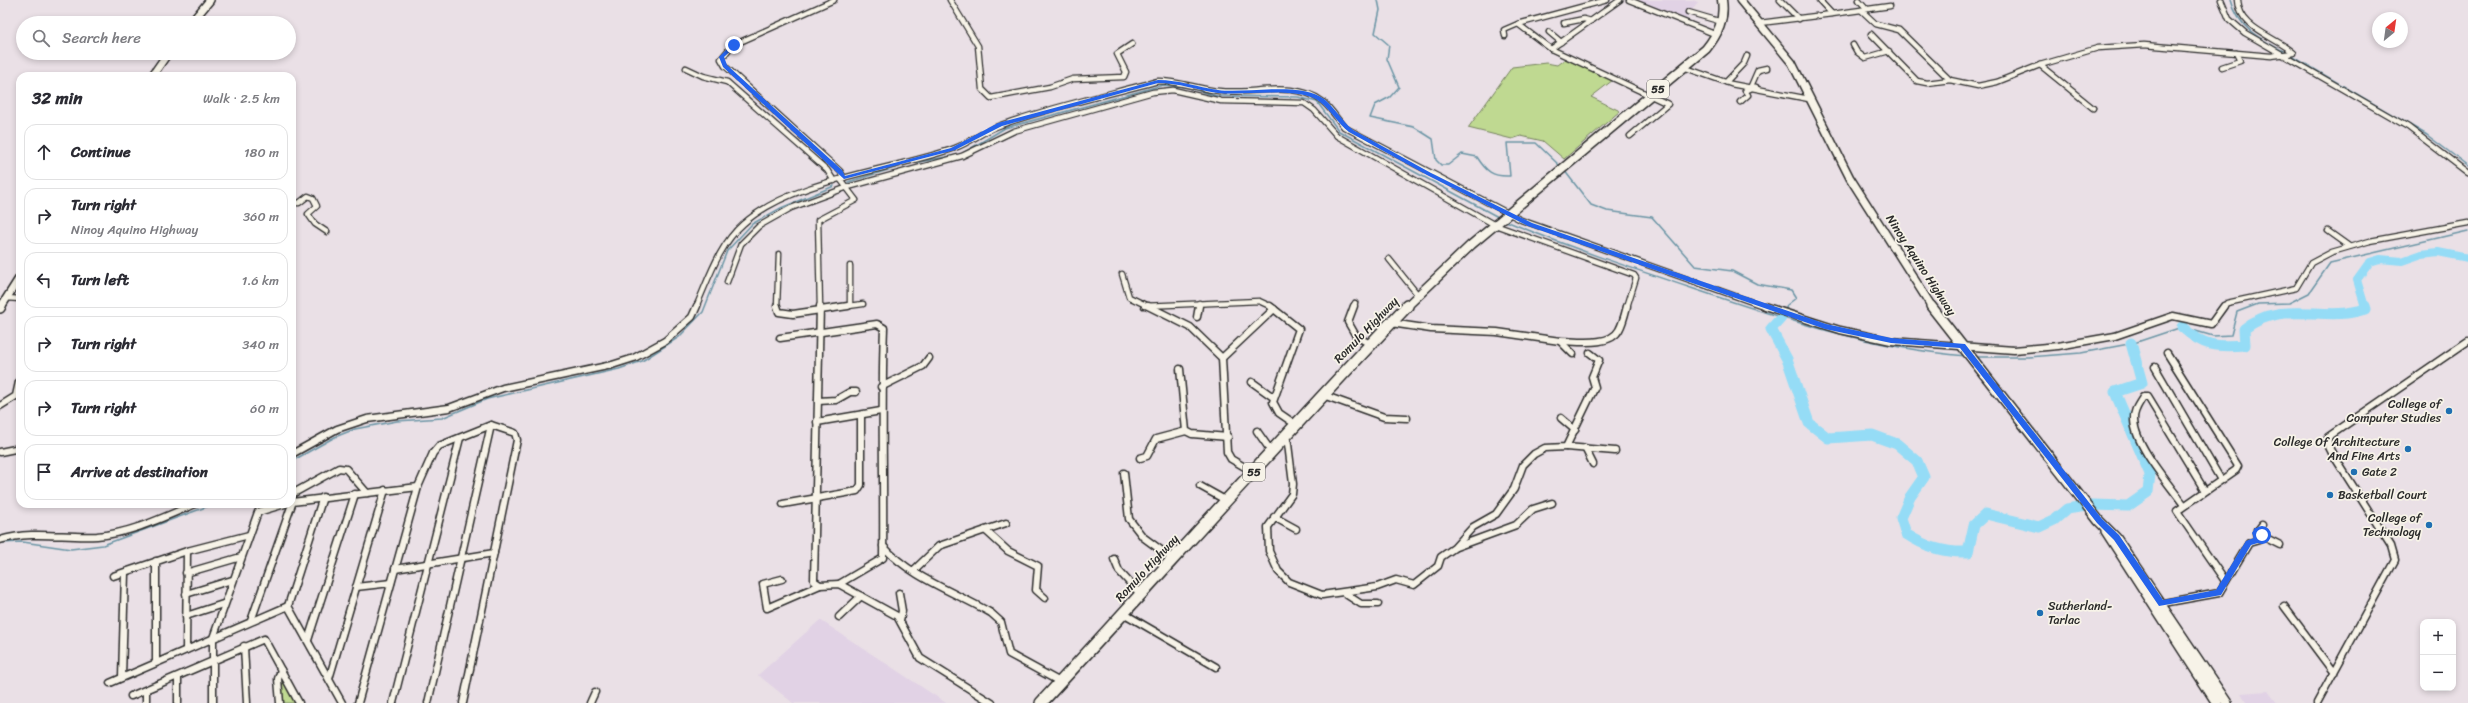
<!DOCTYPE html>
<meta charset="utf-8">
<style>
body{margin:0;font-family:Sriracha,sans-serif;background:#f2f2f3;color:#2b2b33}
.controls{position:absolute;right:12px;bottom:12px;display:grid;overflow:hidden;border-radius:8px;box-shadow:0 2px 6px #0003}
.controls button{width:36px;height:36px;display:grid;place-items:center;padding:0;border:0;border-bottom:1px solid #e1e1e2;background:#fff;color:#2b2b33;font:20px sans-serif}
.compass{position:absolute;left:2372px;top:12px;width:36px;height:36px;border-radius:50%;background:#fff;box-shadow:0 2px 6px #0003;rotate:29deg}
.stop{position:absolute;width:12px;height:12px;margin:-9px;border:3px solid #2563eb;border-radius:50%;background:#fff}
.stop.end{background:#2563eb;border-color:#fff;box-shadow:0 1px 4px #0008}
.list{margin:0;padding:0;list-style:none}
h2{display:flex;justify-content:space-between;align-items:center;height:52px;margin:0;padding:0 16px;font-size:17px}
h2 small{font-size:13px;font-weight:400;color:#7c7c81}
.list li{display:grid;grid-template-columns:26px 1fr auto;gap:12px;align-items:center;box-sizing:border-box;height:56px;margin:0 8px 8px;padding:0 8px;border:1px solid #e1e1e2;border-radius:12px}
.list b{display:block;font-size:15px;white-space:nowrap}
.list p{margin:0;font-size:13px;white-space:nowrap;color:#7c7c81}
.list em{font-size:13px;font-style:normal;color:#7c7c81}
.icon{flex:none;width:22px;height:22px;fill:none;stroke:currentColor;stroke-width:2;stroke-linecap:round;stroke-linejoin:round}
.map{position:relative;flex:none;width:2468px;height:703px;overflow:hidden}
.search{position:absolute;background:#fff;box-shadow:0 2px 6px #0003;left:16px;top:16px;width:280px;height:44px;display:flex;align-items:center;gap:10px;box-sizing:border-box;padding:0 14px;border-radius:22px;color:#7c7c81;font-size:15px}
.panel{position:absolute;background:#fff;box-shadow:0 2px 6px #0003;left:16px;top:72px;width:280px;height:436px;border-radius:12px}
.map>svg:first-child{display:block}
.built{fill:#e1d2e5}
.green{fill:#bfd991;stroke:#75825e}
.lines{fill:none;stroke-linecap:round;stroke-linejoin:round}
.stream{stroke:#6b95a5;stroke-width:1.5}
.river-far1{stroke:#95dcf6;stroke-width:8}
.river{stroke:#95dcf6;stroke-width:11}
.street-far1-casing{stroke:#2b2b2b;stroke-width:7}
.street-casing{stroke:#2b2b2b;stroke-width:9}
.secondary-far1-casing{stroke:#2b2b2b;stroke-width:10}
.secondary-casing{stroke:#2b2b2b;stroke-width:12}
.highway-far1-casing{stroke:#2b2b2b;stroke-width:11}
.highway-casing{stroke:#2b2b2b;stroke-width:14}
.street-far1{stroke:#f7f3e8;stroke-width:4.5}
.street{stroke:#f7f3e8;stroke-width:6}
.secondary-far1{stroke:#f7f3e8;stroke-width:7}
.secondary{stroke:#f7f3e8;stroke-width:9}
.highway-far1{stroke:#f7f3e8;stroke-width:8}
.highway{stroke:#f7f3e8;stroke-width:11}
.route{fill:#2563eb}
.poi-dot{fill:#1f6fb2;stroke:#f7f3e8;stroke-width:1.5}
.labels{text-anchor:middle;stroke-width:3.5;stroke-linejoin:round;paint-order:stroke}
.shield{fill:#f7f3e8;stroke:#686764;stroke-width:1}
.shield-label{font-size:11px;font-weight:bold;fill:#2b2b2b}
.street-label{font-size:12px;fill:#2b2b2b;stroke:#f7f3e8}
.poi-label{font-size:12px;fill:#2b2b2b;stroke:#f7f3e8;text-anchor:end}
</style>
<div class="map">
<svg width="2468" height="703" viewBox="0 0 2468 703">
<rect width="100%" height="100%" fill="#eae0e6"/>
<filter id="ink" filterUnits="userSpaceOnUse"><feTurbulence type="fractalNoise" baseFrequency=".025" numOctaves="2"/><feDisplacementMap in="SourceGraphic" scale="8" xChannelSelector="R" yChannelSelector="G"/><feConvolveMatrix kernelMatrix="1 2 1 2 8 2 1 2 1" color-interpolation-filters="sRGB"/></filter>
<g filter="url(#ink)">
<g class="built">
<polygon points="1631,0 1692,0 1698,2 1686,19"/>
<polygon points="820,620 946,703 793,703 758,675"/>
<polygon points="2268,691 2277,703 2247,703 2241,693"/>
</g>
<g class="green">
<polygon points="1565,59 1613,80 1591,97 1620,111 1564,159 1543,141 1521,136 1512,139 1468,128 1512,67 1546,63 1557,65"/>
<polygon points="279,664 301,703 281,703"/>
</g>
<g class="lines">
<g class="stream">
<path d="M 1378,0 L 1380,10 L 1375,33 L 1389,45 L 1387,59 L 1399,87 L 1390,97 L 1375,105 L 1370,118 L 1414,127 L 1433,139 L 1436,160 L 1441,165 L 1448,165 L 1462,154 L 1477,157 C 1486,171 1492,177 1510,176 L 1507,143 L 1536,143 L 1560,166"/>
<path d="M 2231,0 C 2238,29 2262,40 2287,53"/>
<polyline points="2290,55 2427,135 2468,166"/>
<polyline points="963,153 1005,128 1163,85 1186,87 1217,96 1298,97 1317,102 1339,131 1498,217"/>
<polyline points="1564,170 1591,205 1607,211 1652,217 1695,266 1732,271 1757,284 1791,290 1796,298 1787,305 1785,311"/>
<polyline points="848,182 908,164 957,155"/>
<path d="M 1506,221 C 1568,247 1631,268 1694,289 C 1783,319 1871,348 1966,356"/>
<polyline points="1976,357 2028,357 2081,353 2134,343 2182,327 2213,336 2231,335 2237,312 2258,304 2289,303 2309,293 2330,263 2468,231"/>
<polyline points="292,461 335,437 355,429 397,421 442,418 487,399 619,369 642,361 679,337 703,312 727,251 752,224 781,208 834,186"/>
<polyline points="0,543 23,542 71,549 103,545 214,504"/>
</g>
<polyline class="river-far1" points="2365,307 2357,280 2370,262 2380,259 2402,261 2422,254 2438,252 2468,258"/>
<g class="river">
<path d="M 1781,318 L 1771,329 L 1787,359 L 1809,423 L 1828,438 L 1872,435 L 1897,444 L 1917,461 L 1924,477 L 1910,497 L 1901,518 L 1906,534 C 1926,547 1944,553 1968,552 L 1974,525 L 1986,514 L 2039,527 L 2054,520 L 2067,509 L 2092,505 L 2128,506 L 2148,492 L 2150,474 L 2115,392 L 2142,383 L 2131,343"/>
<path d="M 2182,327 C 2204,347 2216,347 2245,345 L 2244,329 C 2283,298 2323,323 2366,309 L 2365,306"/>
</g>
<g class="street-far1-casing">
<g id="street-far1">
<polyline points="834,0 740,42 730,48 721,59 725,66 840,171 844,178"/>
<polyline points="950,0 978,46 982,89 991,98 1050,87 1073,79 1124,77 1126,72 1117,54 1132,44"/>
<polyline points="1620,0 1551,49 1668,104 1630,136"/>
<polyline points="1629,0 1717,35"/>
<polyline points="1780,0 1799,19"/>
<path d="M 1819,0 L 1832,14 L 1861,10 L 1876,24 L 1899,30 L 1950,80 L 1978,86 L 1997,82 L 2040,65 L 2098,48 L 2144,45 L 2271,56 L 2294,53 C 2275,36 2239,29 2238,0"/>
<polyline points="1859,0 1867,9"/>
<polyline points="2221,0 2229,19 2245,33 2408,127 2468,173"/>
<polyline points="1861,10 1890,6"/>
<polyline points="1688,12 1722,22"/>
<polyline points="1564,23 1584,19 1591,21"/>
<polyline points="1760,23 1832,14"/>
<polyline points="1549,32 1561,42"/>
<polyline points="1871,34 1917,81 1927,83 1950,80"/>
<polyline points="1505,36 1504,30 1518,24"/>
<polyline points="1853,45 1857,52 1865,58 1889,51"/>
<polyline points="1551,49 1518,24 1607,0"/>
<polyline points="2040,65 2093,108"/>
<polyline points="1683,67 1731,84 1809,99"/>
<polyline points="2222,67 2240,61 2236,53"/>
<polyline points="686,68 703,76 727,82 827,170 834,181"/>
<polyline points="1726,82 1744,63 1747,56"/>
<polyline points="1756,87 1751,86 1758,70 1767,68"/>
<polyline points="1740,102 1748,95 1745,91 1750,89"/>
<polyline points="292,203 299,203 308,196 313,198 317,206 308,214 315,224 327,232"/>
<polyline points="2328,231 2349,246"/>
<polyline points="1389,259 1418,295"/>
<polyline points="850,266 850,306"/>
<polyline points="1122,274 1129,297 1150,307"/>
<polyline points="727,282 741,244 759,226 791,208 848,187 962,156 1014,131 1153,92 1173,90 1221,101 1304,103 1314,110 1337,136 1495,225 1634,275 1636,278 1627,307"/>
<polyline points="6,298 20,299"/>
<polyline points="1144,306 1259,301 1272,307"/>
<path d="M 696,307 C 709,278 719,245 743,224 C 794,178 892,171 955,148 C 971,142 985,130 1001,125 C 1051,107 1106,95 1158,81 C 1179,81 1198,89 1219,91 C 1251,95 1294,80 1322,101 C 1331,108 1337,119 1344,127 L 1521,220 L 1766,307"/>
<polyline points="777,307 779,254"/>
<polyline points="820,307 818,220 856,200 840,179"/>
<polyline points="841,307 863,304"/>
<polyline points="1198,307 1199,303"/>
<polyline points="1353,307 1355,303"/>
<polyline points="2223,307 2227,303 2296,288 2311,263 2332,252 2370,241 2468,223"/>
</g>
</g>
<g class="street-casing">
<g id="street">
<polyline points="777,306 779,312 793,314 848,306"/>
<polyline points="820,306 814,581 820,585 839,584 897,616 920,658 992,703"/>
<polyline points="1148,306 1190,327 1222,358 1227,452 1231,459 1253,472"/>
<polyline points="1270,306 1299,329 1273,402 1279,413 1295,424"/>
<polyline points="1354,306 1348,322 1356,336 1370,344"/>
<polyline points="1764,306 1840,330 1891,341 2014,350 2058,346 2115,336 2173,316 2211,324 2224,306"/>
<polyline points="1197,317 1199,306"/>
<polyline points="1391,323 1431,329 1497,332 1560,341 1573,354"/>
<path d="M 780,338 L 877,324 L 884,328 C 881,405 884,481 883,558 L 839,584"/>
<path d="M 1560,341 C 1576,341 1610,347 1619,330 C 1623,323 1625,314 1627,306"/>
<polyline points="2167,353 2238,466 2236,470 2177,511 2225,581"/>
<polyline points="1222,358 1274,309"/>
<polyline points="2155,367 2221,480"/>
<polyline points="1180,369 1186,431 1192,434 1228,437"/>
<polyline points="1252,382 1273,397"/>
<polyline points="881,387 923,366 929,358"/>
<polyline points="1323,395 1384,417 1407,418"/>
<polyline points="818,401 836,400 850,392 856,392"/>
<polyline points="0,406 16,396 19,382"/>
<polyline points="1561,418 1575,430"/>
<polyline points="817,422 881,411"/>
<polyline points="1257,431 1271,451"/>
<polyline points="1287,436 1293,484 1292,494 1268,527 1269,551 1278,571 1289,582 1322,595 1377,587 1396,580 1414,585 1438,566 1441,557 1454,548 1473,527 1496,514 1514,489 1523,465 1534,454 1545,448 1566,447 1595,387 1592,377 1599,360 1590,353"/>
<polyline points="1566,447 1615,451"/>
<polyline points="1585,448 1593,464"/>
<polyline points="0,452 20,448"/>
<polyline points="292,454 337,429 367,419 449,408 503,388 612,365 634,358 665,341 692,317 697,306"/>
<polyline points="1140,458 1147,456 1156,439 1186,431"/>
<polyline points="1124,473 1129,519 1143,537 1173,559"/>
<polyline points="1200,486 1227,501"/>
<polyline points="292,494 339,468 346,469 367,493"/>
<polyline points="323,497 288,606 342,703"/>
<polyline points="292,502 418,487"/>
<polyline points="783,504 857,491 861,485 861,415"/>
<path d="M 2184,505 C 2169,484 2135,446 2134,420 C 2133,411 2139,404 2143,397 L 2148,397 L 2205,491"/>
<polyline points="1274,517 1296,529"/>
<polyline points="985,530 1008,551 1038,566 1036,590 1045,598"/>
<polyline points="2258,530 2266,538 2280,545"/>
<path d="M 0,540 C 33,530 64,538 97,536 C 132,533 164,517 195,504"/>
<path d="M 883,546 C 911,578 955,592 991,613 L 1001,622 L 1009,654 L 1060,682"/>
<polyline points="1456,547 1516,525 1533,509 1552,503"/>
<polyline points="1114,559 1119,571 1140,594"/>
<polyline points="156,561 156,662"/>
<polyline points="395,569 494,553"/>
<polyline points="914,570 939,546 1006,523"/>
<polyline points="186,573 241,557"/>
<polyline points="113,576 187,551 249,535"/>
<polyline points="782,579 763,584 767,608 820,585"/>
<polyline points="356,587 391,583"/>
<polyline points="899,593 902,611 900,620"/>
<polyline points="1344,593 1361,604 1378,604"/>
<polyline points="186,594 232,580"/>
<polyline points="2158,604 2219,593 2249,543 2259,540 2256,533 2262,525"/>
<polyline points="2284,606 2334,673"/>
<polyline points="1123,613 1216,667"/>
<polyline points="186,616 223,604"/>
<polyline points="839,617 861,596"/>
<polyline points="251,621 292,504"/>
<polyline points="308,640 355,494"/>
<polyline points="244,646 247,703"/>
<polyline points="186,650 187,551"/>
<polyline points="122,677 125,573"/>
<polyline points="178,677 178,703"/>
<polyline points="329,679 385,490"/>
<polyline points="110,683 288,606"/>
<polyline points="146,691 146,703"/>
<polyline points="131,696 264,639 299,703"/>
<polyline points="213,703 213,638 258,512 285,504"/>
<polyline points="280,703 278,679 281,670"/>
<polyline points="358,703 418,487 433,453 439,446 491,425 515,433 517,440 463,703"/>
<polyline points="393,703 460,438"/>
<polyline points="428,703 491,425"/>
<polyline points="590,703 595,692"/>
<polyline points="2317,703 2395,560 2391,546 2332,453 2328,445 2328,437 2468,341"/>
</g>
</g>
<g class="secondary-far1-casing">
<g id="secondary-far1">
<polyline points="1740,0 1792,63 1850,178 1932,307"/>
<polyline points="191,23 210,0"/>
<polyline points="152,76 168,53"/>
<polyline points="1,307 20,277"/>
</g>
</g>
<g class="secondary-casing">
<g id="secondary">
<polyline points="1931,306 2099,521 2116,538 2227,703"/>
<polyline points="0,308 1,306"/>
<polyline points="2106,531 2217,703"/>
</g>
</g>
<g class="highway-far1-casing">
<path id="highway-far1" d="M 1406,307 L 1471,245 L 1706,49 C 1718,34 1725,20 1722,0"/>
</g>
<g class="highway-casing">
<path id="highway" d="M 1041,703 C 1163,571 1283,436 1407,306"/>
</g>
<use href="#street-far1" class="street-far1"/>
<use href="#street" class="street"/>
<use href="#secondary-far1" class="secondary-far1"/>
<use href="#secondary" class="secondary"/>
<use href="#highway-far1" class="highway-far1"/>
<use href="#highway" class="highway"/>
</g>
</g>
<path class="route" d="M 732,44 L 737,45 L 724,57 L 727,65 L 842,170 L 845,176 L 951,148 L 998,123 L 1158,80 C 1179,80 1197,87 1218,90 C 1247,94 1300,81 1324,99 C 1335,108 1342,121 1353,130 L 1431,173 L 1532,223 L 1826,324 L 1891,338 L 1965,344 L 2102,519 L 2119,535 L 2163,600 L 2216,590 L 2246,541 L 2254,538 L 2252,533 L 2255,528 L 2260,528 L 2266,535 L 2262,538 L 2261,542 L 2251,545 L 2221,595 L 2159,606 L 2114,540 L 2097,523 L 1960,348 L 1891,343 L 1825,329 L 1528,226 L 1427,175 L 1349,132 C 1338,124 1331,110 1320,102 C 1301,86 1244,96 1218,93 C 1197,90 1179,83 1158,83 L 1002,126 L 955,150 L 844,179 L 723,67 L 719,57 Z"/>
<g class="poi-dot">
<circle cx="2449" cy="411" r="4"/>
<circle cx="2408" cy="449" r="4"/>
<circle cx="2354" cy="472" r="4"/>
<circle cx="2330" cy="495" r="4"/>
<circle cx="2429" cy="525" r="4"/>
<circle cx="2040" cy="613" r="4"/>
</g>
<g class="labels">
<g class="shield">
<rect x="1647" y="80" width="22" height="18" rx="3"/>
<rect x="1243" y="463" width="22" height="18" rx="3"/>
</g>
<g class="shield-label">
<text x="1658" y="93">55</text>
<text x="1254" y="476">55</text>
</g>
<g class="street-label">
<text transform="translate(1921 265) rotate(57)" y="4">Ninoy Aquino Highway</text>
<text transform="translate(1366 330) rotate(-46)" y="4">Romulo Highway</text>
<text transform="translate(1147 568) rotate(-47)" y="4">Romulo Highway</text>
</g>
<g class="poi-label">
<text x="2441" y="408">College of<tspan x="2441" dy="14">Computer Studies</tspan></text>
<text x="2400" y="446">College Of Architecture<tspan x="2400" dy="14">And Fine Arts</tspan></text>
<text x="2362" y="476" text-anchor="start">Gate 2</text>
<text x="2338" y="499" text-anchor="start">Basketball Court</text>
<text x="2421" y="522">College of<tspan x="2421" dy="14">Technology</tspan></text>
<text x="2048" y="610" text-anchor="start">Sutherland-<tspan x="2048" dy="14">Tarlac</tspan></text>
</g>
</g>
</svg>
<div class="controls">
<button>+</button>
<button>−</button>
</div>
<svg class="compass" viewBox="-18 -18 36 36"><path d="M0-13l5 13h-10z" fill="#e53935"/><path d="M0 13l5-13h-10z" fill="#7c7c81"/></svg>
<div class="stop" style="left:2262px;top:535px"></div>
<div class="stop end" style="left:734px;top:45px"></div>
<div class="search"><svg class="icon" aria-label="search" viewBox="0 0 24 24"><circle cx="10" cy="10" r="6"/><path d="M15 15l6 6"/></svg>Search here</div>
<section class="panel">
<h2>32 min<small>Walk · 2.5 km</small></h2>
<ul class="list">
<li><svg class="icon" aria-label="ahead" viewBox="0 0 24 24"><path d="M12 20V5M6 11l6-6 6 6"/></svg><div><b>Continue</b></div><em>180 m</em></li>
<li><svg class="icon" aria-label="right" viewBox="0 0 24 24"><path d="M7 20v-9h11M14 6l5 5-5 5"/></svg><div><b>Turn right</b><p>Ninoy Aquino Highway</p></div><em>360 m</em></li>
<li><svg class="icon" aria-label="left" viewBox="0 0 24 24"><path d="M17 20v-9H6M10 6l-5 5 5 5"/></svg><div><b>Turn left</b></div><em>1.6 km</em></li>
<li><svg class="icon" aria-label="right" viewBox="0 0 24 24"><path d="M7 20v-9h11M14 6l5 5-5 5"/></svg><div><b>Turn right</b></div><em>340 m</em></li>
<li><svg class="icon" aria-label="right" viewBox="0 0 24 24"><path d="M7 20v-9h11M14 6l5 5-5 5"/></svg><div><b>Turn right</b></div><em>60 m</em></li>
<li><svg class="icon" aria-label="arrive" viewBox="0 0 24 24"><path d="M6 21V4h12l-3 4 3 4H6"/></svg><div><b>Arrive at destination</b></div></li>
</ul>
</section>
</div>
